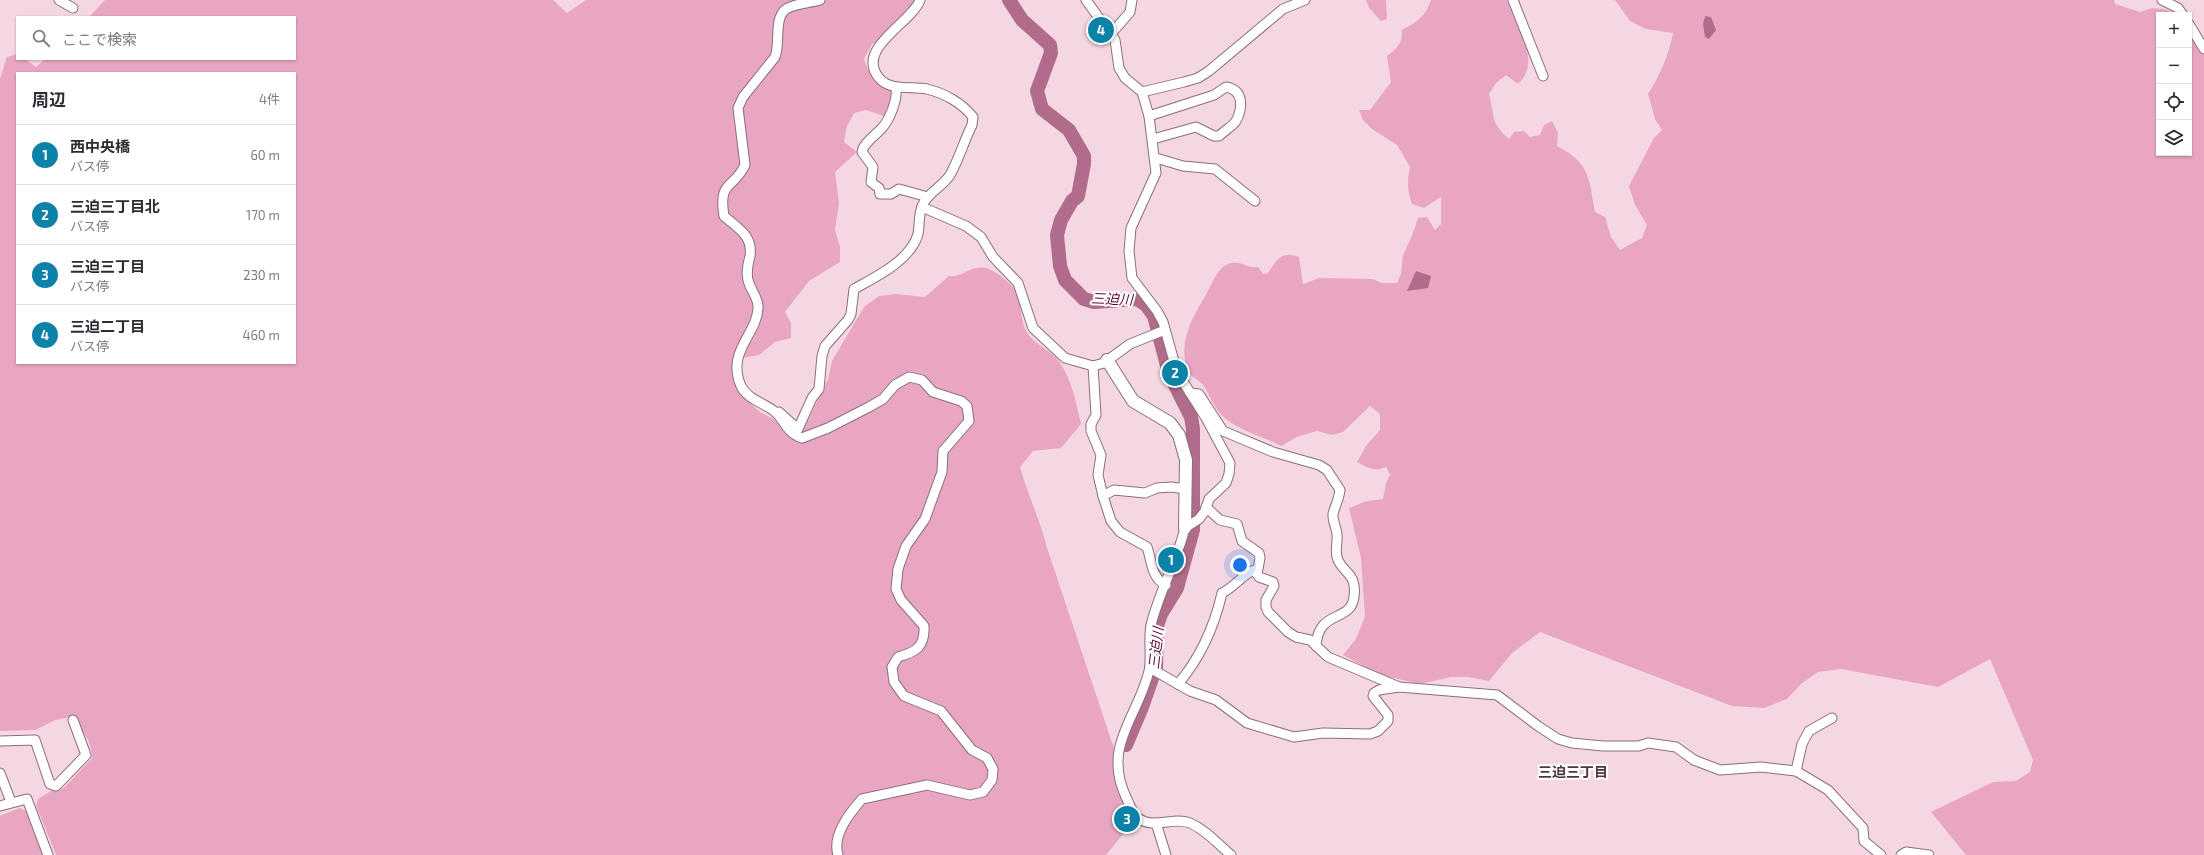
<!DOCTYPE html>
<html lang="ja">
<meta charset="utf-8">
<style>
body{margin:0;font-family:"Exo 2","Noto Sans JP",sans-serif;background:#f2f2f3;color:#2b2b33}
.controls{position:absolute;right:12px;top:12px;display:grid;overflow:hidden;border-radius:0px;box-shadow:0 1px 3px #0004}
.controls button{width:36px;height:36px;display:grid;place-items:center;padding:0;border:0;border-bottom:1px solid #e1e1e2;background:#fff;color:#2b2b33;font:20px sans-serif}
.you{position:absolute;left:1240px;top:565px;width:14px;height:14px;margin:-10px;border:3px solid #fff;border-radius:50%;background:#1a73e8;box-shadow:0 0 0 6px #1a73e833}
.badge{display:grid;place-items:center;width:26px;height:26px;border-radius:50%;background:#0d82a8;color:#fff;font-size:13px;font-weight:700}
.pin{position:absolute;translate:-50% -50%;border:2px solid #fff;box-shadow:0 1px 4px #0006}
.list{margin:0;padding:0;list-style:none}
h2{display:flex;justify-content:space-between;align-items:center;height:52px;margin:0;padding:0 16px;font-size:17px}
h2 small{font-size:13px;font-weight:400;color:#7c7c81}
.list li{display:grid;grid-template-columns:26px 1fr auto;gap:12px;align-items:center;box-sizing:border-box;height:60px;padding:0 16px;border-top:1px solid #e1e1e2}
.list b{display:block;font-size:15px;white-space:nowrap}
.list p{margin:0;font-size:13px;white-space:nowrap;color:#7c7c81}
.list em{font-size:13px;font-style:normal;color:#7c7c81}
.icon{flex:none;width:22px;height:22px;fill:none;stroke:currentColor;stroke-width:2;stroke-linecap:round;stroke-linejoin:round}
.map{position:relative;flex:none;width:2204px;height:855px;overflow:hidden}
.search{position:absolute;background:#fff;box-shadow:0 1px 3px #0004;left:16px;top:16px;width:280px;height:44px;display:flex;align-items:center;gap:10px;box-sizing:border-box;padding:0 14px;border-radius:0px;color:#7c7c81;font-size:15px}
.panel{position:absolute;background:#fff;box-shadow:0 1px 3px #0004;left:16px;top:72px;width:280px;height:292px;border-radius:0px}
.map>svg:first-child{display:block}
.green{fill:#e9a6c3;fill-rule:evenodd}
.water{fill:#b26c8b}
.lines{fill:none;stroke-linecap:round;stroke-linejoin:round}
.river{stroke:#b26c8b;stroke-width:14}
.street-casing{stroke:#8a6f7a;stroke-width:11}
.secondary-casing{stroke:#8a6f7a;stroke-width:14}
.street{stroke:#fff;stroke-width:9}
.secondary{stroke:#fff;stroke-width:12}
.labels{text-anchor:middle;stroke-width:4;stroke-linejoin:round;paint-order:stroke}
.water-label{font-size:14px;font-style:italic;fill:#5f063b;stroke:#fff}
.neighbourhood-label{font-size:14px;font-weight:bold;fill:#4e3741;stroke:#fff}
</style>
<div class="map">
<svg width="2204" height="855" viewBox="0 0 2204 855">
<rect width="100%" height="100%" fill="#f5d7e3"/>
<g class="green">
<path d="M 105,0 L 553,0 L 567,13 L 586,0 L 916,0 L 879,41 L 872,44 L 864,59 C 869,77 878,83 894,91 L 892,101 L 884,116 L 866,110 L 854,113 L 847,126 L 844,142 L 857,152 L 835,172 L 839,203 L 835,230 L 840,247 L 840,262 L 809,281 L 785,312 L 791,323 L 791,338 L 775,342 L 759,355 L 736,359 L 734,375 L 743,397 L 760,412 L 775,420 L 785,433 L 799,439 L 828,379 L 832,361 L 864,307 L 879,296 L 896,294 L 925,297 L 949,276 C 966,278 972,261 991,270 C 1001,275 1013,285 1018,295 C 1022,306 1020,320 1026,331 C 1032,342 1046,348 1055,357 C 1071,374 1076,402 1081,424 L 1061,448 L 1033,451 L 1020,467 C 1028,496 1041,522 1048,551 L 1137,817 L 1106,855 L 56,855 L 36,805 L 38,799 L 51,791 L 64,788 L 92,758 C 92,740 82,730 71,717 L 55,720 L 36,730 L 0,731 L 0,79 L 7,57 L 17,54 L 17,59 L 25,59 L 36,67 L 45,59 L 295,59 L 295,17 L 89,17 ZM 17,73 L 295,73 L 295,363 L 17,363 Z"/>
<polygon points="1366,0 1386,0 1387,19 1381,21 1369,8"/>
<path d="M 1431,0 L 1507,0 C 1516,25 1543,61 1518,84 L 1506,75 L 1496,83 L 1489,94 C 1495,116 1490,123 1509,139 L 1514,132 L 1524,131 L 1530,137 L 1540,135 L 1544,125 L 1552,121 L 1558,133 L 1557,146 C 1590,163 1589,178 1595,212 L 1605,217 L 1611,237 L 1620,250 L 1642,238 L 1647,225 L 1635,205 L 1629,186 L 1654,138 L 1662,130 L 1655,119 L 1648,94 C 1660,76 1669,54 1673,33 L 1646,29 L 1630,21 L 1615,0 L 2114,0 L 2115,4 L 2140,12 L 2152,8 L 2165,9 L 2175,14 L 2159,15 L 2159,153 L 2189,153 L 2189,33 L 2204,53 L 2204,855 L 1966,855 L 1931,812 L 1993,782 L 2016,781 L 2030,772 L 2033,760 L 1990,659 L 1938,687 L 1841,669 L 1818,672 L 1801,684 L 1787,699 L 1764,708 L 1732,706 L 1540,632 L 1512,653 L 1489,681 L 1468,677 L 1451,677 L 1420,684 L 1380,675 L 1343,655 L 1356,639 L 1365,616 L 1361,558 L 1349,508 L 1367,501 L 1383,499 L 1386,483 L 1390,475 L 1386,467 C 1375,472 1367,468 1357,462 L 1366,446 L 1380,430 L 1380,414 L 1370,406 L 1343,432 L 1332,435 L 1317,431 L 1297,437 L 1281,446 C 1263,436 1242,432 1226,419 C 1215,410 1211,398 1204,386 C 1201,381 1192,378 1189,372 C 1177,347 1190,321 1203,300 C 1212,287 1217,260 1238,263 C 1247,264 1245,268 1258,267 L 1263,274 L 1268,273 C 1277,259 1281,251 1299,257 L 1303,284 L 1319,278 L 1373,279 L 1381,283 L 1397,283 L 1401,274 L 1403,255 L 1412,236 L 1418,218 L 1427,217 L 1435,230 L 1441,224 L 1441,197 L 1424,208 L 1412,204 C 1407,191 1407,181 1410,167 L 1397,145 L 1372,129 L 1363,120 L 1359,110 L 1370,110 L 1391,82 L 1387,56 C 1398,48 1402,43 1402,30 C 1417,22 1426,16 1431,0 Z"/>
<polygon points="20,808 26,811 43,855 0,855 0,816"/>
</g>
<g class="water">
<polygon points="1705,16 1711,17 1716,30 1709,39 1705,37 1703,24"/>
<polygon points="1416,271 1431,276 1428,288 1407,291"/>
</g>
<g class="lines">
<polyline class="river" points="1009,0 1022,20 1050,45 1051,53 1037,91 1042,109 1069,130 1084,156 1084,164 1078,196 1072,201 1061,220 1057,235 1060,266 1065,280 1084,299 1094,302 1137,299 1146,305 1154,316 1169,373 1191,417 1193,429 1193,530 1177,588 1161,614 1157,626 1156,667 1142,707 1126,745"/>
<g class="street-casing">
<g id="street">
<polyline points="59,0 73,8"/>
<path d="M 820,0 C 810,3 799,3 790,7 C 772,13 781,43 775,57 L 743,97 L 738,108 L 745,165 C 734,189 718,180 724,216 C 737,228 753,235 750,256 C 748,264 746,272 748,280 C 750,290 759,298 758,308 C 757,335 726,351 741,386 C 747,399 764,403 774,411 C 786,421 785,432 802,438 L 828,428 L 869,407 L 883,399 L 895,385 L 909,377 L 922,380 L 933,392 L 961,401 L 967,406 L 969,421 L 943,451 L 942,472 L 925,519 L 906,546 L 898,569 L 896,589 L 901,600 L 924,626 C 925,647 916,652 898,657 L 892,667 L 894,682 L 904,696 L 941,711 L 972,750 L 987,758 L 993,769 L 992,780 L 983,792 L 970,795 L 927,785 L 862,799 C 849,814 832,835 838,855"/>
<path d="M 1086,0 L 1115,40 L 1119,68 L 1125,78 L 1142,92 L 1149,116 L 1156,173 L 1131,228 L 1129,251 L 1132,278 L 1157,311 L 1163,322 L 1177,372 L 1206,418 L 1230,463 L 1229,474 L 1226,483 L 1209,499 L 1205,511 L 1199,519 L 1185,528 C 1177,561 1159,592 1151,625 C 1148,638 1152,659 1149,671 C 1138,717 1102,746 1126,797 C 1129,803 1132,813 1138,818 C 1154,830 1173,816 1190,823 C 1206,830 1218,844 1231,855"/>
<polyline points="1513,0 1543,76"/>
<polyline points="2162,0 2178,8 2183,15"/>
<polyline points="2189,24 2204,49"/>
<polyline points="1111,34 1130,12 1132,0"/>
<path d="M 896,87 C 898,99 890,119 882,128 C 876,135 863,143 862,152 L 873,167 L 871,182 L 879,188 L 880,194 L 891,194 L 899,189 L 928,197"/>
<polyline points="1142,92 1184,82 1198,78 1209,71 1283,9 1305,0"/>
<path d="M 1149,116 L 1214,95 L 1226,87 C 1244,90 1243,108 1236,121 C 1233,126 1224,131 1219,136 L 1214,136 L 1196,127 L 1153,139"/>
<polyline points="1156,158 1183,166 1215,169 1255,201"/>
<path d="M 922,207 L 966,226 L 981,237 L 993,257 L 1018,283 L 1033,328 L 1065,358 L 1093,366 L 1096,415 L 1091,424 L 1091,431 L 1101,455 L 1098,475 L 1103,496 L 1111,521 L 1120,532 L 1147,547 C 1152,561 1151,578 1166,585"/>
<polyline points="1093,366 1104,363 1130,344 1165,330"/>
<path d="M 1190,393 L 1199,394 L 1223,431 L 1273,452 L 1319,465 L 1327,470 L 1340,490 C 1339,499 1335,506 1333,514 C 1332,521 1337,528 1337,535 C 1338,543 1334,551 1338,560 C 1344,574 1357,573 1354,597 C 1351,623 1318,609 1316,646"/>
<path d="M 779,412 L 798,429 L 812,398 L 819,389 L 822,356 L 825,346 L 848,320 L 851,314 L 854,289 C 876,277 911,260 918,234 C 920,224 918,214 923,204 C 929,192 943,186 950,175 C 959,159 964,141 972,125 L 973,117 C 962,103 944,93 927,89 C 912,86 891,91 880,79 C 853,49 912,23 920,0"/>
<polyline points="1103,496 1114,490 1145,493 1157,488 1171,487 1186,489"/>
<polyline points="1206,507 1220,520 1237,524 1242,541 1259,553 1260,558 1257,574 1259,577 1273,582 1274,586 1266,600 1266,607 1268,612 1288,632 1296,637 1310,640 1328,657 1399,687"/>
<polyline points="1150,668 1190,691 1216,700 1247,723 1294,737 1323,733 1370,734 1378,731 1388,721 1388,715 1373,696 1374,693 1379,690 1399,687 1497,695 1538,726 1558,739 1572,743 1603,746 1639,746 1648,743 1676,747 1694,760 1720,770 1761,767 1796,771 1828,790 1863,828 1864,841 1881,855"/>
<path d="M 1178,684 C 1201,657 1214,628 1222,593 C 1235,587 1243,573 1257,569"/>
<polyline points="0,741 35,740 50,784 56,786 86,755 73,720"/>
<polyline points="1796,771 1802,744 1809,731 1832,718"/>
<polyline points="0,773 11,802"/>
<polyline points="0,806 27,799 48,855"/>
<polyline points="1156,823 1166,855"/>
<polyline points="1901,855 1906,852 1929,855"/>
</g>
</g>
<g class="secondary-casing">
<polyline id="secondary" points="1107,360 1133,401 1170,423 1179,435 1186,460 1185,528"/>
</g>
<use href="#street" class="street"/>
<use href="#secondary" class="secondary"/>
</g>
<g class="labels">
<g class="water-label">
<text transform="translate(1112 299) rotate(2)" y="5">三迫川</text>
<text transform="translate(1156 648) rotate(-83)" y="5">三迫川</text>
</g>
<g class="neighbourhood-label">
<text x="1573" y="777">三迫三丁目</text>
</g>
</g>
</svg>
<div class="controls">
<button>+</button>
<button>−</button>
<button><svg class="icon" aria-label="locate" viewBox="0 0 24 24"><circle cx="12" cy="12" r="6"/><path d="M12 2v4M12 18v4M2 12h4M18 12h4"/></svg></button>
<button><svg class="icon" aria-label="layers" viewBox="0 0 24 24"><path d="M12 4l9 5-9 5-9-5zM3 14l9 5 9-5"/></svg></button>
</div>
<div class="you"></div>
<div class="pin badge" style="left:1171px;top:560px">1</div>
<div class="pin badge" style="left:1175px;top:373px">2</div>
<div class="pin badge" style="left:1127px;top:819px">3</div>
<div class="pin badge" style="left:1101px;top:30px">4</div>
<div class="search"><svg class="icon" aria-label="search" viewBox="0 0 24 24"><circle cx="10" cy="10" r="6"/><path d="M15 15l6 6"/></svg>ここで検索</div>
<section class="panel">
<h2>周辺<small>4件</small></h2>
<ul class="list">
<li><span class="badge">1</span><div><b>西中央橋</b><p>バス停</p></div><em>60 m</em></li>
<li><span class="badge">2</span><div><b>三迫三丁目北</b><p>バス停</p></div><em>170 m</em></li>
<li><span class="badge">3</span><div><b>三迫三丁目</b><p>バス停</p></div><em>230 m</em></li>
<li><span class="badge">4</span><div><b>三迫二丁目</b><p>バス停</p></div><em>460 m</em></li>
</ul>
</section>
</div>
